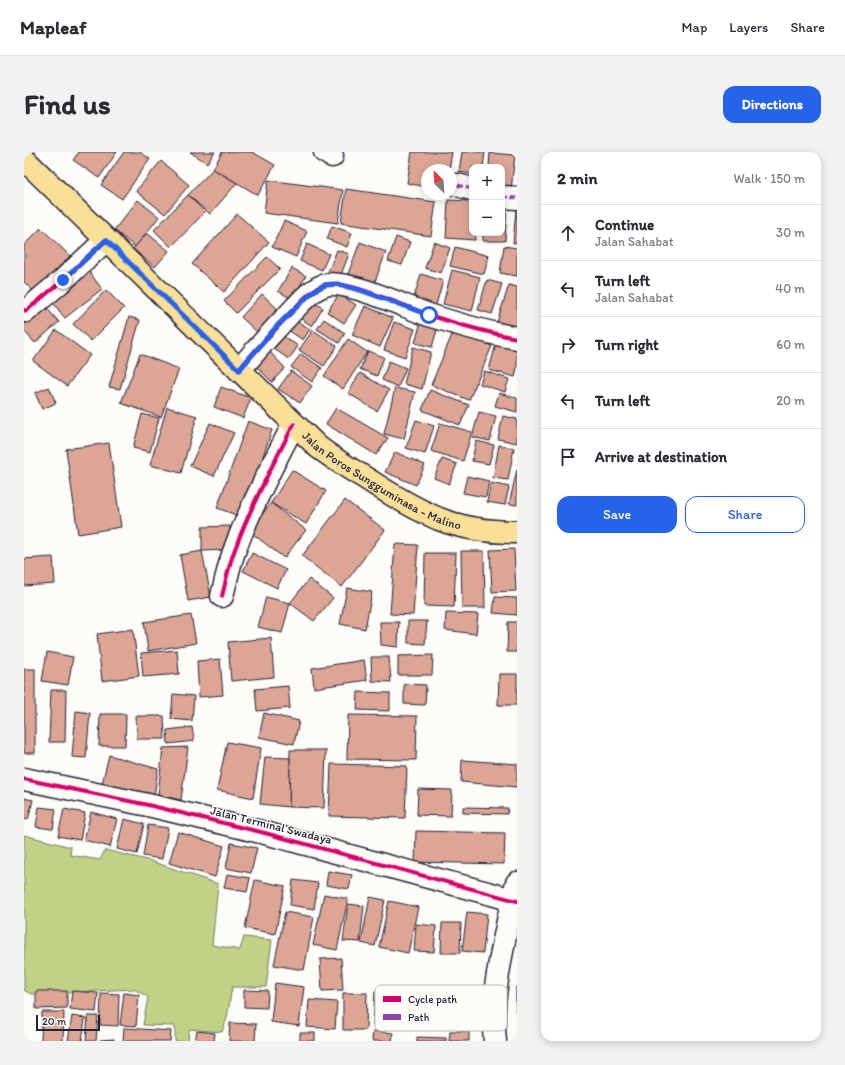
<!DOCTYPE html>
<meta charset="utf-8">
<style>
body{margin:0;font-family:Itim,sans-serif;background:#f2f2f3;color:#2b2b33}
.controls{position:absolute;right:12px;top:12px;display:grid;overflow:hidden;border-radius:8px;box-shadow:0 2px 10px #0003}
.controls button{width:36px;height:36px;display:grid;place-items:center;padding:0;border:0;border-bottom:1px solid #e1e1e2;background:#fff;color:#2b2b33;font:20px sans-serif}
.compass{position:absolute;left:397px;top:12px;width:36px;height:36px;border-radius:50%;background:#fff;box-shadow:0 2px 10px #0003;rotate:335deg}
.scale{position:absolute;left:12px;bottom:10px;width:64px;box-sizing:border-box;padding-left:4px;border:2px solid #22223b;border-top:0;font-size:11px;line-height:14px;white-space:nowrap;color:#22223b;-webkit-text-stroke:3px #fdfcf7;paint-order:stroke}
.stop{position:absolute;width:12px;height:12px;margin:-9px;border:3px solid #2563eb;border-radius:50%;background:#fff}
.stop.end{background:#2563eb;border-color:#fff;box-shadow:0 1px 4px #0008}
.list{margin:0;padding:0;list-style:none}
h2{display:flex;justify-content:space-between;align-items:center;height:52px;margin:0;padding:0 16px;font-size:17px}
h2 small{font-size:13px;font-weight:400;color:#7c7c81}
.list li{display:grid;grid-template-columns:26px 1fr auto;gap:12px;align-items:center;box-sizing:border-box;height:56px;padding:0 16px;border-top:1px solid #e1e1e2}
.list b{display:block;font-size:15px;white-space:nowrap}
.list p{margin:0;font-size:13px;white-space:nowrap;color:#7c7c81}
.list em{font-size:13px;font-style:normal;color:#7c7c81}
.actions{display:flex;gap:8px;padding:12px 16px}
.actions a{flex:1;padding:9px 0;border:1px solid #2563eb;border-radius:12px;text-align:center;font-size:14px;color:#2563eb}
.actions .main{background:#2563eb;color:#fff}
.icon{flex:none;width:22px;height:22px;fill:none;stroke:currentColor;stroke-width:2;stroke-linecap:round;stroke-linejoin:round}
.map{position:relative;flex:none;width:493px;height:889px;overflow:hidden;border-radius:12px}
header{display:flex;align-items:center;gap:24px;box-sizing:border-box;height:56px;padding:0 20px;background:#fff;border-bottom:1px solid #e1e1e2}
header strong{font-size:19px}
nav{display:flex;gap:22px;margin-inline-start:auto;font-size:14px}
.intro{display:flex;align-items:center;justify-content:space-between;box-sizing:border-box;height:96px;padding:0 24px}
h1{margin:0;font-size:28px}
.button{padding:10px 18px;border-radius:12px;background:#2563eb;color:#fff;font-size:14px;font-weight:700}
main{display:flex;gap:24px;padding:0 24px}
aside{flex:1;background:#fff;border-radius:12px;box-shadow:0 2px 10px #0003}
.map>svg:first-child{display:block}
.green{fill:#c1d287;stroke:#727a61}
.building{fill:#dca594;stroke:#22223b}
.lines{fill:none;stroke-linecap:round;stroke-linejoin:round}
.minor-casing{stroke:#22223b;stroke-width:25}
.major-casing{stroke:#22223b;stroke-width:25}
.minor{stroke:#fdfcf7;stroke-width:22}
.major{stroke:#fadf96;stroke-width:22}
.quiet{stroke:#8e44ad;stroke-width:3;stroke-dasharray:6 3;stroke-linecap:butt}
.cycleway-casing{stroke:#fdfcf7;stroke-width:6}
.cycleway{stroke:#d6006c;stroke-width:4}
.route{stroke:#2563eb;stroke-width:5}
.labels{text-anchor:middle;stroke-width:3;stroke-linejoin:round;paint-order:stroke}
.street-label{font-size:12px;fill:#22223b;stroke:#fdfcf7}
.key{fill:#fdfcf7;stroke:#bbbbbf;stroke-width:1}
.key-label{font-size:11px;fill:#22223b}
</style>
<header>
<strong>Mapleaf</strong>
<nav><a>Map</a><a>Layers</a><a>Share</a></nav>
</header>
<div class="intro"><h1>Find us</h1><a class="button">Directions</a></div>
<main>
<div class="map">
<svg width="493" height="889" viewBox="0 0 493 889">
<rect width="100%" height="100%" fill="#fdfcf7"/>
<filter id="ink" filterUnits="userSpaceOnUse"><feTurbulence type="fractalNoise" baseFrequency=".025" numOctaves="2"/><feDisplacementMap in="SourceGraphic" scale="8" xChannelSelector="R" yChannelSelector="G"/><feConvolveMatrix kernelMatrix="1 2 1 2 8 2 1 2 1" color-interpolation-filters="sRGB"/></filter>
<g filter="url(#ink)">
<polygon class="green" points="0,683 47,695 46,703 76,708 81,698 127,709 194,732 188,793 216,798 220,785 248,788 242,835 208,835 203,866 198,880 165,877 164,889 151,889 151,874 119,873 124,845 110,837 7,842 0,838"/>
<g class="building">
<polygon points="55,0 93,0 75,26 49,8"/>
<polygon points="100,0 116,0 126,7 98,47 77,33"/>
<polygon points="166,0 191,0 183,11"/>
<polygon points="198,0 228,0 251,13 234,43 189,17"/>
<polygon points="388,0 428,0 425,18 403,18 403,35 383,31"/>
<polygon points="438,0 461,0 459,15 448,15 448,22 435,20"/>
<polygon points="466,1 491,3 487,38 478,37 478,15 465,15"/>
<polygon points="137,9 165,33 141,62 112,39"/>
<polygon points="189,17 213,31 186,62 164,43"/>
<polygon points="244,28 319,38 314,71 240,61"/>
<polygon points="322,37 412,50 407,84 317,71"/>
<polygon points="164,43 181,60 147,95 130,78"/>
<polygon points="114,48 135,65 111,95 90,78"/>
<polygon points="424,48 448,49 448,81 452,81 451,88 422,86"/>
<polygon points="478,52 483,52 481,89 459,89 459,81 478,81"/>
<polygon points="492,57 493,57 493,91 489,91"/>
<polygon points="213,62 245,90 200,140 168,112"/>
<polygon points="260,69 283,79 272,105 248,95"/>
<polygon points="308,74 328,81 323,95 303,87"/>
<polygon points="17,76 46,104 10,140 0,130 0,93"/>
<polygon points="123,81 145,99 131,115 109,97"/>
<polygon points="372,85 386,90 378,113 364,109"/>
<polygon points="336,90 362,100 350,132 324,122"/>
<polygon points="410,90 426,96 417,121 401,116"/>
<polygon points="283,92 305,102 298,118 276,109"/>
<polygon points="480,94 493,96 493,124 476,121"/>
<polygon points="431,95 465,104 460,122 426,114"/>
<polygon points="313,98 325,102 316,125 304,120"/>
<polygon points="243,105 256,117 212,161 200,149"/>
<polygon points="268,116 282,124 268,147 254,139"/>
<polygon points="63,117 78,137 41,166 26,147"/>
<polygon points="428,118 456,125 448,159 419,152"/>
<polygon points="397,122 419,129 411,156 389,149"/>
<polygon points="463,128 478,132 468,162 454,158"/>
<polygon points="485,133 493,135 493,176 473,170"/>
<polygon points="82,138 100,156 67,189 49,172"/>
<polygon points="238,142 258,161 236,183 217,165"/>
<polygon points="315,142 332,153 320,171 303,160"/>
<polygon points="287,148 299,156 288,174 276,166"/>
<polygon points="18,151 35,170 11,191 0,179 0,167"/>
<polygon points="341,154 369,166 356,195 328,183"/>
<polygon points="105,165 116,168 96,237 85,235"/>
<polygon points="398,166 415,171 408,195 391,191"/>
<polygon points="300,167 321,181 315,191 293,177"/>
<polygon points="271,168 286,177 279,188 264,178"/>
<polygon points="370,170 391,177 381,205 360,198"/>
<polygon points="32,178 66,203 43,234 9,209"/>
<polygon points="289,178 313,194 300,214 275,198"/>
<polygon points="430,178 468,194 445,248 407,233"/>
<polygon points="256,182 274,194 265,207 247,195"/>
<polygon points="324,187 343,200 319,237 300,224"/>
<polygon points="472,192 493,198 493,216 491,225 465,218"/>
<polygon points="389,195 407,200 398,237 380,232"/>
<polygon points="245,199 261,216 248,230 231,213"/>
<polygon points="344,199 360,205 353,224 336,217"/>
<polygon points="116,202 155,217 137,265 97,251"/>
<polygon points="277,202 298,216 288,230 267,215"/>
<polygon points="365,209 382,216 374,235 358,228"/>
<polygon points="267,219 288,234 276,251 254,237"/>
<polygon points="460,219 485,227 481,240 456,232"/>
<polygon points="336,221 365,238 353,259 324,241"/>
<polygon points="25,235 32,251 18,257 11,241"/>
<polygon points="197,235 227,246 219,266 190,255"/>
<polygon points="371,236 391,240 380,287 360,282"/>
<polygon points="406,238 445,253 436,273 398,258"/>
<polygon points="475,241 493,246 493,260 471,254"/>
<polygon points="143,255 173,264 157,321 126,313"/>
<polygon points="312,256 364,286 352,303 302,272"/>
<polygon points="455,260 472,264 466,289 448,285"/>
<polygon points="118,262 135,266 126,300 109,296"/>
<polygon points="479,264 493,267 493,291 474,287"/>
<polygon points="392,268 410,274 401,302 382,296"/>
<polygon points="224,269 248,278 218,365 193,356"/>
<polygon points="186,271 210,281 190,324 166,314"/>
<polygon points="416,271 448,280 439,309 407,299"/>
<polygon points="452,289 470,293 465,312 448,309"/>
<polygon points="85,291 97,375 54,382 42,297"/>
<polygon points="475,293 490,296 484,328 469,326"/>
<polygon points="371,300 401,313 392,333 361,320"/>
<polygon points="418,307 433,312 425,332 410,326"/>
<polygon points="268,318 302,339 282,372 247,351"/>
<polygon points="493,318 493,353 485,352"/>
<polygon points="443,324 465,329 462,345 439,341"/>
<polygon points="467,331 485,335 481,353 463,350"/>
<polygon points="321,348 361,378 318,435 278,404"/>
<polygon points="247,351 282,378 260,406 225,379"/>
<polygon points="206,374 206,398 178,399 178,375"/>
<polygon points="371,392 394,393 389,463 366,462"/>
<polygon points="490,397 492,439 468,440 466,398"/>
<polygon points="178,399 187,445 164,449 156,403"/>
<polygon points="437,399 460,399 461,456 438,456"/>
<polygon points="228,401 262,418 253,436 219,419"/>
<polygon points="401,401 432,401 430,455 400,454"/>
<polygon points="29,405 31,432 0,434 0,407"/>
<polygon points="285,427 309,446 290,469 266,451"/>
<polygon points="323,436 348,440 341,477 316,472"/>
<polygon points="242,445 266,451 258,481 234,475"/>
<polygon points="471,445 493,446 493,463 469,461"/>
<polygon points="422,461 454,462 452,482 421,478"/>
<polygon points="167,463 172,491 124,499 120,470"/>
<polygon points="384,469 403,469 401,492 384,491"/>
<polygon points="356,470 375,470 374,495 357,493"/>
<polygon points="484,470 493,470 493,500 483,500"/>
<polygon points="109,477 115,524 78,529 73,482"/>
<polygon points="247,486 250,525 207,529 204,490"/>
<polygon points="153,498 155,522 119,525 117,501"/>
<polygon points="23,500 49,505 44,533 18,529"/>
<polygon points="409,503 408,523 374,523 374,504"/>
<polygon points="347,505 365,505 367,530 348,529"/>
<polygon points="196,507 199,543 175,545 173,509"/>
<polygon points="340,508 343,528 290,536 288,516"/>
<rect x="0" y="517" width="11" height="84"/>
<polygon points="475,522 493,522 493,553 474,553"/>
<polygon points="380,532 402,533 401,553 380,552"/>
<polygon points="264,534 266,556 233,559 231,537"/>
<polygon points="27,538 42,538 41,590 25,590"/>
<polygon points="334,540 366,541 366,559 333,558"/>
<polygon points="149,542 170,544 168,569 147,567"/>
<polygon points="52,559 66,561 62,606 48,605"/>
<polygon points="240,561 275,569 270,592 235,585"/>
<polygon points="76,562 102,562 101,594 75,594"/>
<polygon points="324,563 393,564 392,608 323,607"/>
<polygon points="112,564 140,564 141,587 113,587"/>
<polygon points="168,575 170,589 144,592 143,578"/>
<polygon points="203,590 237,596 229,646 193,638"/>
<polygon points="164,595 157,648 134,643 139,596"/>
<polygon points="266,598 302,598 300,656 265,655"/>
<polygon points="85,603 134,617 130,645 78,632"/>
<polygon points="241,605 266,606 265,655 236,652"/>
<polygon points="438,608 493,612 493,635 437,630"/>
<polygon points="307,612 383,614 381,666 305,664"/>
<polygon points="394,637 428,638 427,664 393,663"/>
<polygon points="0,646 9,648 4,668 0,667"/>
<polygon points="15,655 32,657 29,677 12,675"/>
<polygon points="439,655 484,656 483,662 439,661"/>
<polygon points="40,657 61,661 56,688 34,684"/>
<polygon points="67,660 93,667 86,695 60,688"/>
<polygon points="100,667 120,672 113,702 93,697"/>
<polygon points="124,673 144,676 138,707 119,704"/>
<polygon points="392,679 481,681 480,712 391,710"/>
<polygon points="154,680 200,694 191,725 145,711"/>
<polygon points="207,691 233,696 227,721 202,716"/>
<polygon points="304,719 328,723 325,737 302,733"/>
<polygon points="203,722 226,726 223,740 200,736"/>
<polygon points="231,728 261,734 251,782 221,776"/>
<polygon points="269,728 294,731 290,757 266,753"/>
<polygon points="300,742 324,747 313,798 289,793"/>
<polygon points="346,745 361,748 351,794 337,791"/>
<polygon points="365,749 394,755 384,801 355,795"/>
<polygon points="324,752 340,754 336,790 319,789"/>
<polygon points="261,760 290,765 280,818 250,813"/>
<polygon points="443,760 463,762 459,801 438,799"/>
<polygon points="418,771 437,771 436,801 417,801"/>
<polygon points="392,772 412,774 410,800 390,799"/>
<polygon points="317,806 319,838 298,839 296,807"/>
<polygon points="251,831 280,835 275,874 247,870"/>
<rect x="492" y="835" width="1" height="25"/>
<polygon points="220,838 244,839 243,856 220,855"/>
<polygon points="12,839 43,839 43,856 12,857"/>
<polygon points="48,839 74,841 72,860 46,857"/>
<polygon points="351,839 374,841 372,875 349,873"/>
<polygon points="77,841 95,842 94,874 76,873"/>
<polygon points="100,841 115,843 112,874 96,873"/>
<polygon points="319,841 343,841 342,878 319,878"/>
<polygon points="285,848 313,850 311,877 283,875"/>
<polygon points="18,860 40,860 39,889 17,889"/>
<polygon points="48,864 61,866 58,889 44,889"/>
<polygon points="64,864 74,864 72,889 62,889"/>
<polygon points="206,871 232,872 231,889 205,889"/>
<polygon points="100,876 147,879 146,889 99,889"/>
<polygon points="173,879 191,881 190,889 171,889"/>
<polygon points="349,879 369,881 368,889 348,889"/>
<polygon points="426,879 445,879 445,889 425,889"/>
<rect x="276" y="881" width="15" height="8"/>
<polygon points="393,885 422,886 422,889 393,889"/>
<polygon points="90,887 90,889 76,889 76,888"/>
</g>
<g class="lines">
<g class="minor-casing">
<g id="minor">
<polyline points="301,0 308,4"/>
<polyline points="433,33 448,37"/>
<polyline points="478,45 493,46"/>
<polyline points="0,158 2,159 39,128 82,88"/>
<path d="M 215,218 C 233,197 251,177 270,157 C 279,148 288,137 301,133 C 323,127 381,155 405,163 C 433,172 464,181 493,186"/>
<path d="M 198,444 C 202,429 205,412 211,397 C 227,354 248,313 270,272"/>
<polyline points="0,627 124,653 237,680 493,749"/>
<path d="M 471,889 C 467,856 473,826 479,794 C 483,773 487,752 493,731"/>
</g>
</g>
<g class="major-casing">
<g id="major">
<path id="s1" d="M 0,7 L 294,295 C 310,307 326,317 343,327 C 366,342 389,356 415,367 C 438,376 468,380 493,380"/>
</g>
</g>
<use href="#minor" class="minor"/>
<use href="#major" class="major"/>
<g class="quiet">
<polyline points="433,33 448,37"/>
<polyline points="478,45 493,46"/>
</g>
<g class="cycleway-casing">
<g id="cycleway">
<polyline points="0,158 2,159 39,128 82,88"/>
<path d="M 215,218 C 233,197 251,177 270,157 C 279,148 288,137 301,133 C 323,127 381,155 405,163 C 433,172 464,181 493,186"/>
<path d="M 198,444 C 202,429 205,412 211,397 C 227,354 248,313 270,272"/>
<polyline points="0,627 124,653 237,680 493,749"/>
</g>
</g>
<use href="#cycleway" class="cycleway"/>
</g>
</g>
<g class="lines" filter="url(#ink)">
<polyline class="route" points="39,128 82,88 215,218 255,172 281,147 291,138 301,133 313,132 336,138 405,163"/>
</g>
<g class="labels">
<g class="street-label">
<text dy="4" stroke="none"><textPath href="#s1" startOffset="484">Jalan Poros Sungguminasa - Malino</textPath></text>
<text transform="translate(247 673) rotate(14)" y="4">Jalan Terminal Swadaya</text>
</g>
</g>
<rect x="351" y="833" width="132" height="46" rx="6" class="key"/>
<rect x="359" y="844" width="18" height="6" fill="#d6006c"/>
<rect x="359" y="862" width="18" height="6" fill="#8e44ad"/>
<g class="key-label">
<text x="384" y="851">Cycle path</text>
<text x="384" y="869">Path</text>
</g>
</svg>
<div class="controls">
<button>+</button>
<button>−</button>
</div>
<svg class="compass" viewBox="-18 -18 36 36"><path d="M0-13l5 13h-10z" fill="#e53935"/><path d="M0 13l5-13h-10z" fill="#7c7c81"/></svg>
<div class="scale">20 m</div>
<div class="stop" style="left:405px;top:163px"></div>
<div class="stop end" style="left:39px;top:128px"></div>
</div>
<aside>
<h2>2 min<small>Walk · 150 m</small></h2>
<ul class="list">
<li><svg class="icon" aria-label="ahead" viewBox="0 0 24 24"><path d="M12 20V5M6 11l6-6 6 6"/></svg><div><b>Continue</b><p>Jalan Sahabat</p></div><em>30 m</em></li>
<li><svg class="icon" aria-label="left" viewBox="0 0 24 24"><path d="M17 20v-9H6M10 6l-5 5 5 5"/></svg><div><b>Turn left</b><p>Jalan Sahabat</p></div><em>40 m</em></li>
<li><svg class="icon" aria-label="right" viewBox="0 0 24 24"><path d="M7 20v-9h11M14 6l5 5-5 5"/></svg><div><b>Turn right</b></div><em>60 m</em></li>
<li><svg class="icon" aria-label="left" viewBox="0 0 24 24"><path d="M17 20v-9H6M10 6l-5 5 5 5"/></svg><div><b>Turn left</b></div><em>20 m</em></li>
<li><svg class="icon" aria-label="arrive" viewBox="0 0 24 24"><path d="M6 21V4h12l-3 4 3 4H6"/></svg><div><b>Arrive at destination</b></div></li>
</ul>
<div class="actions"><a class="main">Save</a><a>Share</a></div>
</aside>
</main>
